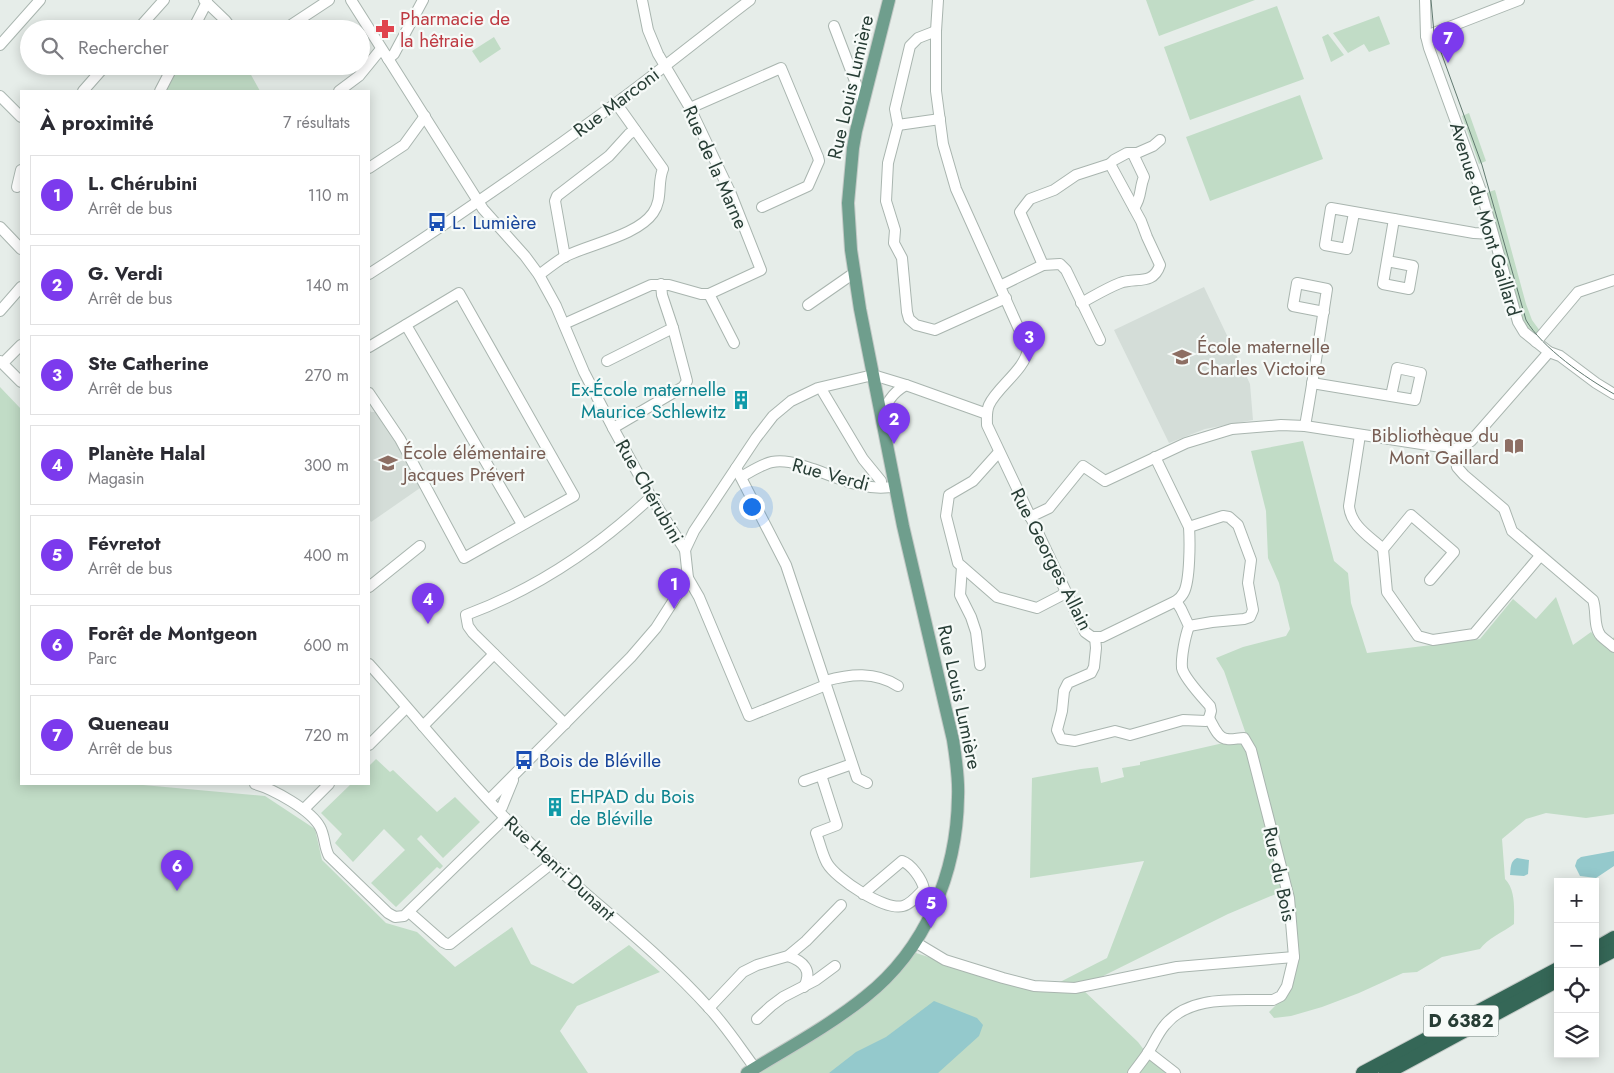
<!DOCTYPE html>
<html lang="fr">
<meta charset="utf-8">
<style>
body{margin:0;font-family:Jost,sans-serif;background:#f2f2f3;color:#2b2b33}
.controls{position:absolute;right:15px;bottom:15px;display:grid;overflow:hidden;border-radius:0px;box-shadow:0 2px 12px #0003}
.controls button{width:45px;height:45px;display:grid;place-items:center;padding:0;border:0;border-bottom:1px solid #e1e1e2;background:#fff;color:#2b2b33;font:25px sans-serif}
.you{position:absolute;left:751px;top:506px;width:18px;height:18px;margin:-12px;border:4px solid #fff;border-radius:50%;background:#1a73e8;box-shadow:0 0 0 8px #1a73e833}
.badge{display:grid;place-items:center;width:32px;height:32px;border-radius:50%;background:#7c3aed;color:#fff;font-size:16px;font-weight:700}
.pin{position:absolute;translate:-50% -41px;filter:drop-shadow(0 1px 2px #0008)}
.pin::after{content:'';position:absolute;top:26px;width:18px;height:15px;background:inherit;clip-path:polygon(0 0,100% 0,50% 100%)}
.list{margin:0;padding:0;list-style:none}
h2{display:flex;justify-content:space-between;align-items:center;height:65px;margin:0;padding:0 20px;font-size:21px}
h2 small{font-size:16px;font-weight:400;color:#7c7c81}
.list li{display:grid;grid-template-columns:32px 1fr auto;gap:15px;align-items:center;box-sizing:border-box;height:80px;margin:0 10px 10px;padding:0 10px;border:1px solid #e1e1e2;border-radius:0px}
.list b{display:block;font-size:19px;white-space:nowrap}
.list p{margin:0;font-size:16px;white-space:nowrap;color:#7c7c81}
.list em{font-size:16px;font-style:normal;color:#7c7c81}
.icon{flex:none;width:28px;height:28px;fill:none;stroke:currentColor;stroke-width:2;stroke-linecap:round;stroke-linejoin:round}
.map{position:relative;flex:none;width:1614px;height:1073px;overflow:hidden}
.search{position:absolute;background:#fff;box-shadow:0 2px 12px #0003;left:20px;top:20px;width:350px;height:55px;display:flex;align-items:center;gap:12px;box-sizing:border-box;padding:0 18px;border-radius:28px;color:#7c7c81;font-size:19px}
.panel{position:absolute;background:#fff;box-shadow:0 2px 12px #0003;left:20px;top:90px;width:350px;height:695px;border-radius:0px}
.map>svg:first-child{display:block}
.built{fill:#d4ddd8}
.green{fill:#c1dcc6}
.water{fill:#94c9cc}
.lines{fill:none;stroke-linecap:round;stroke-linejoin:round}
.minor-casing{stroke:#a9b5af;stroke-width:12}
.major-casing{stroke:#c3c9c6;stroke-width:14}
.highway-casing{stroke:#c3c9c6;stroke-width:16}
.minor{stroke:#fff;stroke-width:10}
.major{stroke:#6f9e8d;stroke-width:12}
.highway{stroke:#356757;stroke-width:14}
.tram{stroke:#617970;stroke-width:1}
.labels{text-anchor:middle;stroke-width:4.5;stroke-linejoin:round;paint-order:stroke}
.shield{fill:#f6faf8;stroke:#657670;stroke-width:1}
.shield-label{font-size:18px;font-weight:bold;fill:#273d35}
.health-label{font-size:19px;fill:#be3a42;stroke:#f6faf8;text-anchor:start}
.street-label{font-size:19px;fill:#273d35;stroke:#f6faf8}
.transit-label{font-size:19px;fill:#164399;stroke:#f6faf8;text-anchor:start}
.education-label{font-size:19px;fill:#785e54;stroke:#f6faf8;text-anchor:start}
.culture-label{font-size:19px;fill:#0d838f;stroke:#f6faf8;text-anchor:end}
</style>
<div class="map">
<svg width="1614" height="1073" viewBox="0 0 1614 1073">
<rect width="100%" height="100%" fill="#e6ede9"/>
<g class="built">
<polygon points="1204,287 1250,384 1253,420 1205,429 1169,443 1114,330"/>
<polygon points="369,409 371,412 376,412 393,438 420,488 371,522 369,519"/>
</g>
<g class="green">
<polygon points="1146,0 1255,0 1159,36"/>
<polygon points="1277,6 1304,79 1190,120 1164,47"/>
<polygon points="1379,16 1390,44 1369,52 1364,44 1348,53 1333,33"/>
<polygon points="1328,34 1344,55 1331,62 1322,37"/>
<polygon points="494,37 501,49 480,63 472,51"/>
<polygon points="179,66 246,66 260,91 166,91"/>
<polygon points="1300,95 1323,159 1210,201 1186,137"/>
<polygon points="1469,113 1486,161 1479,164 1462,116"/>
<polygon points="1495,190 1526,304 1532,320 1540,331 1537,334 1533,335 1522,323 1485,193"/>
<polygon points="0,387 21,409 21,784 132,784 265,796 315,829 322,860 386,923 417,932 455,967 512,927 531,964 573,984 629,945 660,972 577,1006 560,1031 588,1073 0,1073"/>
<path d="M 1303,441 L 1334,561 L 1348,573 L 1351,603 L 1367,653 L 1480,639 L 1513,599 L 1536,619 L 1556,597 L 1573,645 L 1591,632 L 1606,646 L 1614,637 L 1614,814 L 1586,818 L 1546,813 L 1526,819 L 1502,839 L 1505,879 C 1516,890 1514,910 1514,924 C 1503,932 1487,939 1480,949 L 1442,957 L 1417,972 L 1403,973 L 1359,993 L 1322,1007 L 1291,1016 L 1274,1018 L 1269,1012 L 1288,993 L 1289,951 L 1283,891 L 1228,914 L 1091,982 L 1082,989 L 1138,1042 L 1144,1050 L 1171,1073 L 758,1073 L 837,1024 L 877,995 L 913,952 L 1015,985 L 1060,982 L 1107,958 L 1144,861 L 1030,878 L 1032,778 L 1081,769 L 1098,767 L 1101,783 L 1124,777 L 1122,768 L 1140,765 L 1140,762 L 1219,744 L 1247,737 L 1224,671 L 1216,658 L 1243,647 L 1286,636 L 1290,629 L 1279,583 L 1268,558 L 1266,511 L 1251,451 Z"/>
<polygon points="376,759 390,772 393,770 437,812 455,797 480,822 443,858 421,835 417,839 443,866 440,869 437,867 396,907 371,883 405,850 384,829 353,862 335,843 342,834 321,813 351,784 369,784 369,766"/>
</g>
<g class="water">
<polygon points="1614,851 1614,866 1596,878 1580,876 1575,866 1577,860 1581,857"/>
<path d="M 1517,858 L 1529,860 L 1528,874 L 1524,876 L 1510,875 C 1511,868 1510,861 1517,858 Z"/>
<polygon points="934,1001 977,1018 983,1025 979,1036 938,1073 829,1073 856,1052 886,1037"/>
</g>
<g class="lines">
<g class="minor-casing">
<g id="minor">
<polyline points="204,0 225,20 232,29"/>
<polyline points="351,0 483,209 525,256 539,275 556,306 584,372 613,428 651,497 685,550 688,578 699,597 749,716 826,685"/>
<path d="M 938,0 L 936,31 L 936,91 L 943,144 L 956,189 L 1028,349 C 1025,370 997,387 989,405 C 986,412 987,419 987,425 L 1085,632 L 1092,637 L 1102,637 L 1176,601 C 1179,599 1182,596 1184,592 C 1190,580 1190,542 1189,527 L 1155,457"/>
<polyline points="1425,0 1426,36 1429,48 1481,191 1518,322 1524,332 1549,352 1560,356 1596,383 1614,394"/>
<polyline points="834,26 863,102"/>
<polyline points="138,29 164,0"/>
<polyline points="193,29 207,2"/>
<polyline points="285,29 329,0"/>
<polyline points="936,31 918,38 910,46 895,109 898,125 888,163 886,201 895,230 894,243 902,258 907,312 909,319 916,325 935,330 1006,298"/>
<polyline points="1426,36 1519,0"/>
<polyline points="0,45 40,0"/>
<polyline points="388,59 394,54 423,0"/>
<polyline points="83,91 105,66"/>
<polyline points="160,91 173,66"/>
<polyline points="339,91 359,76 381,49"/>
<polyline points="0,96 21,117"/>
<polyline points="690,108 781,68 818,157 819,161 808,186 762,207"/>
<polyline points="898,125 940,119"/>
<path d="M 1133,154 L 1144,177 C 1139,189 1142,197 1134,208"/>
<polyline points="369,168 404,145 425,116"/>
<polyline points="17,187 21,170"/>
<polyline points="1354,213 1347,249 1325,245 1331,208 1474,233 1492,234"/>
<polyline points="0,227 21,249"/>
<polyline points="565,257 555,201 557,196 609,156 629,134 635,130"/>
<polyline points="1387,261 1413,266 1409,289 1383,284 1394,219"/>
<polyline points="1043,265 1020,212 1030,199 1054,190 1076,175 1110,164"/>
<path d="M 369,274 C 453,220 535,163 615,104 C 661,70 705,34 750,0"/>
<path d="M 539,275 C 547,269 556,262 564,257 C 589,244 637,236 653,213 C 663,199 657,183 663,169 L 616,103"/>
<polyline points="1000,286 1043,265 1060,264 1066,270 1100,340"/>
<polyline points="709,294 734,343"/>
<path d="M 1081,303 C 1094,296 1107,288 1120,283 C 1136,277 1153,286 1160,265 L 1147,237 L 1141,221 L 1110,164 L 1114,160 L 1127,153 L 1137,153 L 1153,146 L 1160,140"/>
<polyline points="808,305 854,273"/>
<polyline points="0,311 21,287"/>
<polyline points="564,324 651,285 669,285 701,294 709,294 761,270 731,194 690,108 658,54 648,30 642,0"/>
<polyline points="406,325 522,524"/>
<polyline points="1536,342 1578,292 1614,280"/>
<polyline points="369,347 459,293 574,496 464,558 400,439 369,393"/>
<polyline points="0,361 21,382"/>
<polyline points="607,361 673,328"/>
<polyline points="3,363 21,345"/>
<polyline points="1312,383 1415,400 1421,373 1397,368 1391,396"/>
<polyline points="823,392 863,459 881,481 881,487"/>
<path d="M 883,419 C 885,403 892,393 906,385"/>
<path d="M 1305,426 C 1313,381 1320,335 1327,289 L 1297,283 L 1293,306 L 1324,312"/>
<polyline points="613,428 683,387 687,381 673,328 662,295 661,284"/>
<path d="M 1360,435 L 1349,506 C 1351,526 1369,536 1383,549 L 1411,515 L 1454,552 L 1430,580"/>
<path d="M 1454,449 L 1457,467 L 1464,475 L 1504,509 L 1512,531 L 1593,600 C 1597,611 1593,627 1601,636 C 1605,640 1610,643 1614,647"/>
<polyline points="999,452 973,481 949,495 946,516 958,563 997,597 1037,608 1066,593"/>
<polyline points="736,468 786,565 857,778 867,783"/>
<path d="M 741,477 C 750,472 762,464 772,462 C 786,459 800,465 813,469 C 838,478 869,493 895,486"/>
<polyline points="1030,517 1049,508 1083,466 1105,481 1186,443 1232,429 1281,425 1305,426 1454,449 1463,447 1471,441 1549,352"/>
<polyline points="1189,527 1223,516 1229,517 1238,525 1251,560 1248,583 1253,610 1250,617 1244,619 1212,622 1189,626"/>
<polyline points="1383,549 1387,592 1418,636 1433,640 1474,634 1540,556"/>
<polyline points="685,550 694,531 756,438 773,416 791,401 818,388 873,375 906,385 987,414"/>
<polyline points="962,567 960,595 971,617 976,632 980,665"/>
<polyline points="369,587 420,546"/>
<path d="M 1095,637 L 1096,648 L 1094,667 L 1091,673 L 1068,683 L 1064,691 L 1062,711 L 1057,730 L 1061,739 L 1075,741 L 1115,731 L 1130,735 L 1183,720 L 1206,721 L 1209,718 L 1211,711 L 1210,706 C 1203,698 1184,678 1182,668 C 1181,657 1185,637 1189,626 L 1181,609 L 1176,601"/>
<path d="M 369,664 C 423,724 473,788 531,844 C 589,900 655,948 709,1008 C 726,1026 740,1048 755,1068"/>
<path d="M 825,681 C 850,674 875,671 898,686"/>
<path d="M 565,724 L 473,633 L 468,626 L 466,615 C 536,589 597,548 651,497"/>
<polyline points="423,726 494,654"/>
<polyline points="369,745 406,708"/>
<path d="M 821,775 L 837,825 L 816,833 C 820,843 822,854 827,863 C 836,879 885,911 903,906 C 911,904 918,895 924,889 C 922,879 911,864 902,861 L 863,894"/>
<polyline points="804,781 852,764"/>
<path d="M 255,784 C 273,789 311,810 320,827 C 325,836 324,847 329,856 L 388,913 L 395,917 L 404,916 L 505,818"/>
<polyline points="489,800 631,657 656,628 688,578"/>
<polyline points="304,809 329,784"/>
<polyline points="499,810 502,807 513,780"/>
<polyline points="409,912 443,942 447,944 450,944 552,863"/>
<polyline points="915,942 945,960 1003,978 1034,986 1075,988 1177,967 1294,957"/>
<path d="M 788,956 C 803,961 813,970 804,987"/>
<polyline points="709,1008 743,972 757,965 788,956 806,941 841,905"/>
<polyline points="757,1019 771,1006 783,997 816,980 835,966"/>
<polyline points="1148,1052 1175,1073"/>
<path d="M 1133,1073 C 1138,1066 1144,1059 1149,1051 C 1154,1043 1158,1033 1165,1025 C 1190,994 1237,1001 1273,1000 L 1281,996 L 1287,986 L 1294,957 L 1289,898 L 1251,750 L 1244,738 C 1238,738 1233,740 1227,739 C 1218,739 1213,725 1209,718"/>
</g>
</g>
<g class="major-casing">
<path id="major" d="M 747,1073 C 786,1049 829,1026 865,997 C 926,949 957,873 958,797 C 959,778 956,759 953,740 L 903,526 L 860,309 L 851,250 L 848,203 L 853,148 L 856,131 L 889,0"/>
</g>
<g class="highway-casing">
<g id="highway">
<polyline points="1595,949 1614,938"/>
<polyline points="1595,960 1614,950"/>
<polyline points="1363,1073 1558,969"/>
<polyline points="1386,1073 1558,980"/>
</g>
</g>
<use href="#minor" class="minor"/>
<use href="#major" class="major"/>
<use href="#highway" class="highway"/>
<path class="tram" d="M 1431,0 L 1434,33 L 1482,165 L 1526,320 C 1542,348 1586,378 1614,394"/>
</g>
<defs>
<g id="pharmacy-bare" transform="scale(1.5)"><path d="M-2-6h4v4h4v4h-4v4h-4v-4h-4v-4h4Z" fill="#e0444e" stroke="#f6faf8" stroke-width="2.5" paint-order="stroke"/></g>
<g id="bus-bare" transform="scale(1.5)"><path d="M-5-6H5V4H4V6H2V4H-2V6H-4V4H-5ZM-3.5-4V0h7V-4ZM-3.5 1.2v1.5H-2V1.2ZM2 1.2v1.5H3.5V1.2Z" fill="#1a4fb4" stroke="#f6faf8" stroke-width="2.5" paint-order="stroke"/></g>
<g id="school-bare" transform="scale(1.5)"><path d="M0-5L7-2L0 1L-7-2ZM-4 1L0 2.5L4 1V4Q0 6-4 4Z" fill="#8d6e63" stroke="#f6faf8" stroke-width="2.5" paint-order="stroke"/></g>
<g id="building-bare" transform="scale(1.5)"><path d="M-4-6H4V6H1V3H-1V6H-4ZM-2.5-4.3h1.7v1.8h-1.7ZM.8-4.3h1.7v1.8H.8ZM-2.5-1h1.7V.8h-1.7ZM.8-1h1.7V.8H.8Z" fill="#0f9aa8" stroke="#f6faf8" stroke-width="2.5" paint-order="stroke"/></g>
<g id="library-bare" transform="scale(1.5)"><path d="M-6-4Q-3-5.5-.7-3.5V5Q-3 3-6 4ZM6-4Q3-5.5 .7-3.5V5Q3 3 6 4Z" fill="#8d6e63" stroke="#f6faf8" stroke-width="2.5" paint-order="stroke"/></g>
</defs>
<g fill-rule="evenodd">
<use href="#pharmacy-bare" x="385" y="29"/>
<use href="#bus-bare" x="437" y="222"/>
<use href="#school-bare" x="1182" y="357"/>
<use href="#building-bare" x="741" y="400"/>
<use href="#library-bare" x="1514" y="446"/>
<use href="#school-bare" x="388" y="463"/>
<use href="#bus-bare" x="524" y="760"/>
<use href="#building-bare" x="555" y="807"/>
</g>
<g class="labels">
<rect class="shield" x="1423.5" y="1005.5" width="75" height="31" rx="4"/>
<g class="shield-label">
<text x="1461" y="1027">D 6382</text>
</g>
<g class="health-label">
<text x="400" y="25">Pharmacie de<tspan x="400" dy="22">la hêtraie</tspan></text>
</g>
<g class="street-label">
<text transform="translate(850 87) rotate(-77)" y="7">Rue Louis Lumière</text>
<text transform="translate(616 102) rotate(-37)" y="7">Rue Marconi</text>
<text transform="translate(716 167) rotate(66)" y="7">Rue de la Marne</text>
<text transform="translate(1486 219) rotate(73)" y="7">Avenue du Mont Gaillard</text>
<text transform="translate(831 474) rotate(15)" y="7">Rue Verdi</text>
<text transform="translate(650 491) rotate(60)" y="7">Rue Chérubini</text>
<text transform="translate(1052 559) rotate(63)" y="7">Rue Georges Allain</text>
<text transform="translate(960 697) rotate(78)" y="7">Rue Louis Lumière</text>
<text transform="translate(560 868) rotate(43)" y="7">Rue Henri Dunant</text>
<text transform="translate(1280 874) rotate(78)" y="7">Rue du Bois</text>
</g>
<g class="transit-label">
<text x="452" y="229">L. Lumière</text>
<text x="539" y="767">Bois de Bléville</text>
</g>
<g class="education-label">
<text x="1197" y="353">École maternelle<tspan x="1197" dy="22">Charles Victoire</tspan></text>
<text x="1499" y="442" text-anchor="end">Bibliothèque du<tspan x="1499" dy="22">Mont Gaillard</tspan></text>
<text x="403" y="459">École élémentaire<tspan x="403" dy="22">Jacques Prévert</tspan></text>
</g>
<g class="culture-label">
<text x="726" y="396">Ex-École maternelle<tspan x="726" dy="22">Maurice Schlewitz</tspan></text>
<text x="570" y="803" text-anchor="start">EHPAD du Bois<tspan x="570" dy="22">de Bléville</tspan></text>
</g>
</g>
</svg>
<div class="controls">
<button>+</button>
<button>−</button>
<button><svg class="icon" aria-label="locate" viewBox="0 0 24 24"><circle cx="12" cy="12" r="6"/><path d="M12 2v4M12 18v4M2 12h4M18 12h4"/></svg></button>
<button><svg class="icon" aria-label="layers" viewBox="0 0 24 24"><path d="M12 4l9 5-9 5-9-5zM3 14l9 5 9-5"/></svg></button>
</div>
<div class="you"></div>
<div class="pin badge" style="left:674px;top:609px">1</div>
<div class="pin badge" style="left:894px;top:444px">2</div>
<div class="pin badge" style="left:1029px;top:362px">3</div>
<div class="pin badge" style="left:428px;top:624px">4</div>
<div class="pin badge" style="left:931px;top:928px">5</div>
<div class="pin badge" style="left:177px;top:891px">6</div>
<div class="pin badge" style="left:1448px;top:63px">7</div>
<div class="search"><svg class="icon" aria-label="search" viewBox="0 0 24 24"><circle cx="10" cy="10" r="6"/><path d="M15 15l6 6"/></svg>Rechercher</div>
<section class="panel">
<h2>À proximité<small>7 résultats</small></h2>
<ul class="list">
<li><span class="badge">1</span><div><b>L. Chérubini</b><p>Arrêt de bus</p></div><em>110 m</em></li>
<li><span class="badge">2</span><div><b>G. Verdi</b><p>Arrêt de bus</p></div><em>140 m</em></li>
<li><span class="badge">3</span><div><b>Ste Catherine</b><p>Arrêt de bus</p></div><em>270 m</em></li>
<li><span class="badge">4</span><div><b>Planète Halal</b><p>Magasin</p></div><em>300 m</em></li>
<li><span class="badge">5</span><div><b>Févretot</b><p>Arrêt de bus</p></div><em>400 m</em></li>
<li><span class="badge">6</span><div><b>Forêt de Montgeon</b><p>Parc</p></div><em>600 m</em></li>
<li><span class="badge">7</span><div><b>Queneau</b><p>Arrêt de bus</p></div><em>720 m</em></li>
</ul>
</section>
</div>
